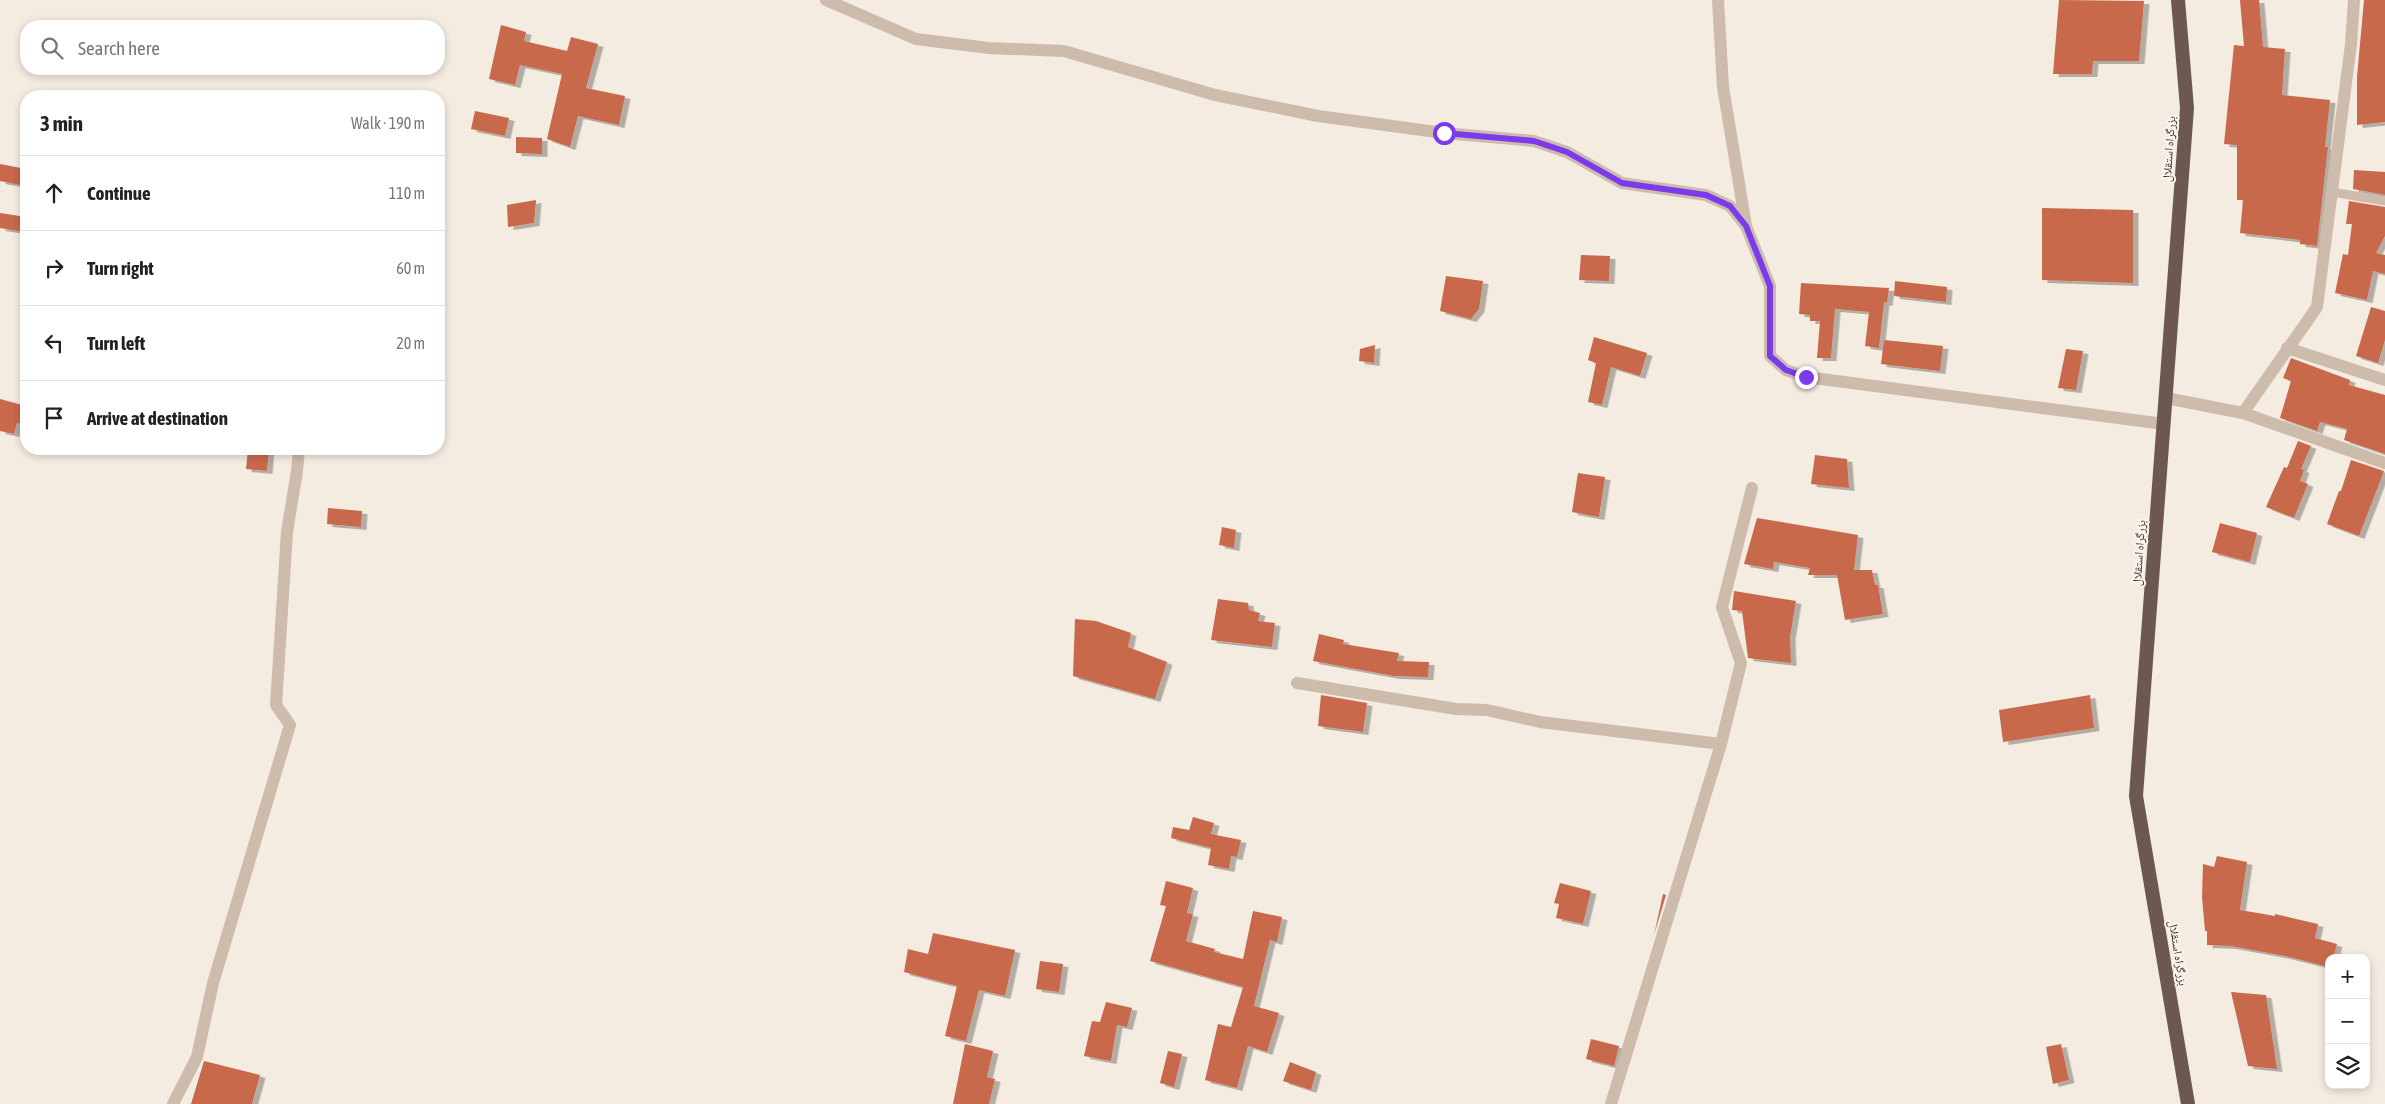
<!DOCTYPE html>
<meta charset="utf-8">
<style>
body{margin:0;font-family:"Asap Condensed","Noto Naskh Arabic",sans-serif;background:#f6f6f6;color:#222}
.controls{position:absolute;right:15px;bottom:15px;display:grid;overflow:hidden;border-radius:10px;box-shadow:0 2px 8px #0003}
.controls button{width:45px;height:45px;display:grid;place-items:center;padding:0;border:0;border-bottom:1px solid #e0e0e0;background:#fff;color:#222;font:25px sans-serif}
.stop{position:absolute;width:15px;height:15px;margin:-11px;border:4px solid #7c3aed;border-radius:50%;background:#fff}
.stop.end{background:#7c3aed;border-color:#fff;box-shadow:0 1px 5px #0008}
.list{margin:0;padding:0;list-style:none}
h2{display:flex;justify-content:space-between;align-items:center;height:65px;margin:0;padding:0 20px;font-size:21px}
h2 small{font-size:16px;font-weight:400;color:#767676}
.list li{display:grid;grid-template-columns:32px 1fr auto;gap:15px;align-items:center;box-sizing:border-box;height:75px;padding:0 20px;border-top:1px solid #e0e0e0}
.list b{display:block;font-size:19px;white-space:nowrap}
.list em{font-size:16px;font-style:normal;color:#767676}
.icon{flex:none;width:28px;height:28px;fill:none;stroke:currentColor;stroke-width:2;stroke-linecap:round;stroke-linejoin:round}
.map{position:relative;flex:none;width:2385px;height:1104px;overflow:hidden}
.search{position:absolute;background:#fff;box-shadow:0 2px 8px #0003;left:20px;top:20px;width:425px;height:55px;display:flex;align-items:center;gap:12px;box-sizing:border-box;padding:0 18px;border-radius:20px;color:#767676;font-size:19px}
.panel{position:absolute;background:#fff;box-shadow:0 2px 8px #0003;left:20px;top:90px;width:425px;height:365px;border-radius:20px}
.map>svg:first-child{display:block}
.building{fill:#c8694b;filter:url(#shadow)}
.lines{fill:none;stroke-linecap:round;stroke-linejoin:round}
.service{stroke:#cdbbac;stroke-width:9}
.minor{stroke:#cdbbac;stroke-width:12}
.tertiary{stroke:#cdbbac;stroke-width:12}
.trunk{stroke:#6c584f;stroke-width:14}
.route{stroke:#7c3aed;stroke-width:6}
.labels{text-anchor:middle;stroke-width:4;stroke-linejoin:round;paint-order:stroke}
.street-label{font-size:12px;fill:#3b302b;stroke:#fbf5ee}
</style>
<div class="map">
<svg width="2385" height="1104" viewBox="0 0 2385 1104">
<defs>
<filter id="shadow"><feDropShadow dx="5.5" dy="3" stdDeviation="0" flood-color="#0004"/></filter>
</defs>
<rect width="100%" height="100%" fill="#f4ebe1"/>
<g class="building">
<polygon points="2059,0 2144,1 2139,61 2093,61 2092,74 2053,74"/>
<polygon points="2240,0 2259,0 2263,47 2285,49 2282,95 2330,100 2325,147 2328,147 2317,246 2300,244 2300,240 2240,233 2243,200 2237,200 2237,145 2224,144 2234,45 2244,46"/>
<polygon points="2364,0 2385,0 2385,122 2357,125 2357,77"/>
<polygon points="501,25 526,32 524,41 567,51 571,37 598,44 586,88 625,96 619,125 578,116 570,147 547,139 562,74 520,65 515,85 489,79"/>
<polygon points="475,111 509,118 505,136 471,129"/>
<polygon points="516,137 542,138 542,154 516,153"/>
<polygon points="0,164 26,169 26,186 0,181"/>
<polygon points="2354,170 2385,172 2385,195 2353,189"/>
<polygon points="536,200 534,223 508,227 507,205"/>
<polygon points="2349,201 2385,207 2385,236 2376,253 2385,255 2385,274 2373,271 2367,300 2335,293 2343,254 2348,255 2352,224 2346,224"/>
<polygon points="2042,208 2133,210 2133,283 2042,280"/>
<polygon points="0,213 26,217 25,232 0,228"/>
<polygon points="1581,255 1610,256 1609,281 1579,280"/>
<polygon points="1446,276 1483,281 1479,309 1471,319 1440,311"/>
<polygon points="1895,281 1947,287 1946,302 1894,296"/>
<polygon points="1801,283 1889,288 1887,303 1884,302 1879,348 1865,346 1869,312 1835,309 1831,358 1817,358 1820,321 1810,321 1810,315 1799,314"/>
<polygon points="2371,307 2385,311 2385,340 2378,363 2356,356"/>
<polygon points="1594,337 1647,353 1640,376 1611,367 1602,405 1588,402 1596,363 1588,360"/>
<polygon points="1884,340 1943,346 1940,371 1881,364"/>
<polygon points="1375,345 1374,363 1359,361 1360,349"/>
<polygon points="2066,349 2083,351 2076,390 2058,388"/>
<polygon points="2291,358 2350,380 2349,385 2385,395 2385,454 2344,440 2347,429 2320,422 2317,431 2280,418 2291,381 2283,378"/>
<polygon points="0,399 26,406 26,425 17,423 14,434 0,431"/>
<polygon points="2298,441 2311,446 2301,469 2304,470 2300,481 2308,484 2294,518 2266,507 2284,467 2287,468"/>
<polygon points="248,449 269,449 267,471 246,469"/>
<polygon points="1815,455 1847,459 1849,488 1811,484"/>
<polygon points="2351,460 2384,471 2359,536 2327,524 2339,491 2341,491"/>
<polygon points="1578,473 1605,477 1599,517 1572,512"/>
<polygon points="328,508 362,511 361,527 327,524"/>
<polygon points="1757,518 1858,535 1854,570 1872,570 1875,585 1878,585 1883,614 1845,620 1837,575 1808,575 1810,568 1774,562 1773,569 1744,564"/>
<polygon points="2220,523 2257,533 2250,562 2212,552"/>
<polygon points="1222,527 1236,530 1234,548 1219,545"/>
<polygon points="1734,591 1796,601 1790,637 1791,663 1748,658 1742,611 1732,610"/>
<polygon points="1218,599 1248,603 1249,610 1260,613 1258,621 1275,623 1272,647 1211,640"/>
<polygon points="1075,619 1096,621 1131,633 1128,647 1167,662 1155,699 1073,676"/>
<polygon points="1319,634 1344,640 1343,644 1399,653 1397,661 1429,662 1428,677 1394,676 1313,661"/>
<polygon points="1321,695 1367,703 1363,732 1318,726"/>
<polygon points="2090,695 2094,728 2003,742 1999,710"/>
<polygon points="1193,817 1214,823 1211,834 1241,840 1237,857 1231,856 1229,869 1208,865 1211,848 1171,838 1173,827 1189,830"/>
<polygon points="2217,856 2247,862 2240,910 2275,916 2275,914 2318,924 2315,938 2337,944 2333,958 2329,958 2329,967 2285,956 2231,946 2207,945 2207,931 2205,931 2202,897 2203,864 2214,867"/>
<polygon points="1166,881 1193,888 1187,913 1193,914 1186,941 1215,949 1214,952 1243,959 1253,911 1282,917 1277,942 1270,940 1254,1006 1279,1013 1267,1052 1248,1046 1237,1088 1205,1080 1218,1024 1231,1027 1243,987 1150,961 1166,906 1160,905"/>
<polygon points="1560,883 1591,891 1583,924 1556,918 1559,904 1554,903"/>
<polygon points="1663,894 1666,895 1654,935"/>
<polygon points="933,933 1015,950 1005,996 979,990 966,1041 945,1036 957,986 904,972 908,949 928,954"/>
<polygon points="1040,961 1063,964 1059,992 1036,989"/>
<polygon points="2231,992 2266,995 2277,1069 2248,1066"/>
<polygon points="1106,1002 1132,1008 1127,1027 1117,1025 1111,1061 1084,1056 1092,1021 1100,1022"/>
<polygon points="1591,1039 1619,1046 1614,1066 1586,1059"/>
<polygon points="965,1044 993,1051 987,1077 995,1079 989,1104 953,1104"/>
<polygon points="2061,1044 2069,1080 2053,1084 2046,1047"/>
<polygon points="1168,1051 1182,1054 1174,1087 1160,1083"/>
<polygon points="204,1061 260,1075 252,1104 191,1104"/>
<polygon points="1290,1062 1316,1072 1311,1090 1283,1081"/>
</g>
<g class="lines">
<polyline class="service" points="2332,192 2385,201"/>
<g class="minor">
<polyline points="826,0 916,39 989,48 1064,51 1215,95 1318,116 1444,133 1534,141 1567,152 1622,183 1706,195 1730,206 1746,226"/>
<polyline points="1718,0 1723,87 1746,226 1770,286 1770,356 1786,370 1806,377 2164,424"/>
<polyline points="2287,348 2385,380"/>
<polyline points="2243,413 2385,463"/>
<polyline points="1297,683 1456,709 1487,710 1540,722 1721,744"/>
<polyline points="173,1104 197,1057 213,983 290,725 276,705 287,532 297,471 299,449"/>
<polyline points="1611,1104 1721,744 1741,663 1722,607 1752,488"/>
</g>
<polyline class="tertiary" points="2166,398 2243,413 2317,307 2351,44 2354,0"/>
<polyline class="trunk" points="2178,0 2187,108 2136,796 2188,1104"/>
</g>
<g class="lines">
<polyline class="route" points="1444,133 1534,141 1567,152 1622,183 1706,195 1730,206 1746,226 1770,286 1770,356 1786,370 1806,377"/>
</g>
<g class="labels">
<g class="street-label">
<text transform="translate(2169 149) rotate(-86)" y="4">بزرگراه استقلال</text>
<text transform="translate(2139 553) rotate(-86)" y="4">بزرگراه استقلال</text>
<text transform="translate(2178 953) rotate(81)" y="4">بزرگراه استقلال</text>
</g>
</g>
</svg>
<div class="controls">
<button>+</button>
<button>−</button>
<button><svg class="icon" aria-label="layers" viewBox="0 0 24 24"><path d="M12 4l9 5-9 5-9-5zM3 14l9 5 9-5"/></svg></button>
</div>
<div class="stop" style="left:1444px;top:133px"></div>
<div class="stop end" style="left:1806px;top:377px"></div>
<div class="search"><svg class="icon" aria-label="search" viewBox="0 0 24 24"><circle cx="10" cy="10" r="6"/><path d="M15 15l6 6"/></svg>Search here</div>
<section class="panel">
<h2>3 min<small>Walk · 190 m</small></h2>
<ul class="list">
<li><svg class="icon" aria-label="ahead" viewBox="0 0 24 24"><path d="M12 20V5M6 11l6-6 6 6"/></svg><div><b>Continue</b></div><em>110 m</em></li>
<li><svg class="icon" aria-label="right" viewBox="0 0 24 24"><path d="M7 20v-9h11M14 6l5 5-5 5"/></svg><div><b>Turn right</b></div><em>60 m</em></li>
<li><svg class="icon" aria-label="left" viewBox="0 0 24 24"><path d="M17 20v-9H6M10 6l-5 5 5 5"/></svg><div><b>Turn left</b></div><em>20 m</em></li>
<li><svg class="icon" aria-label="arrive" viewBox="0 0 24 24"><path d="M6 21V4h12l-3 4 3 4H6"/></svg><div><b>Arrive at destination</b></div></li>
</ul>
</section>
</div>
